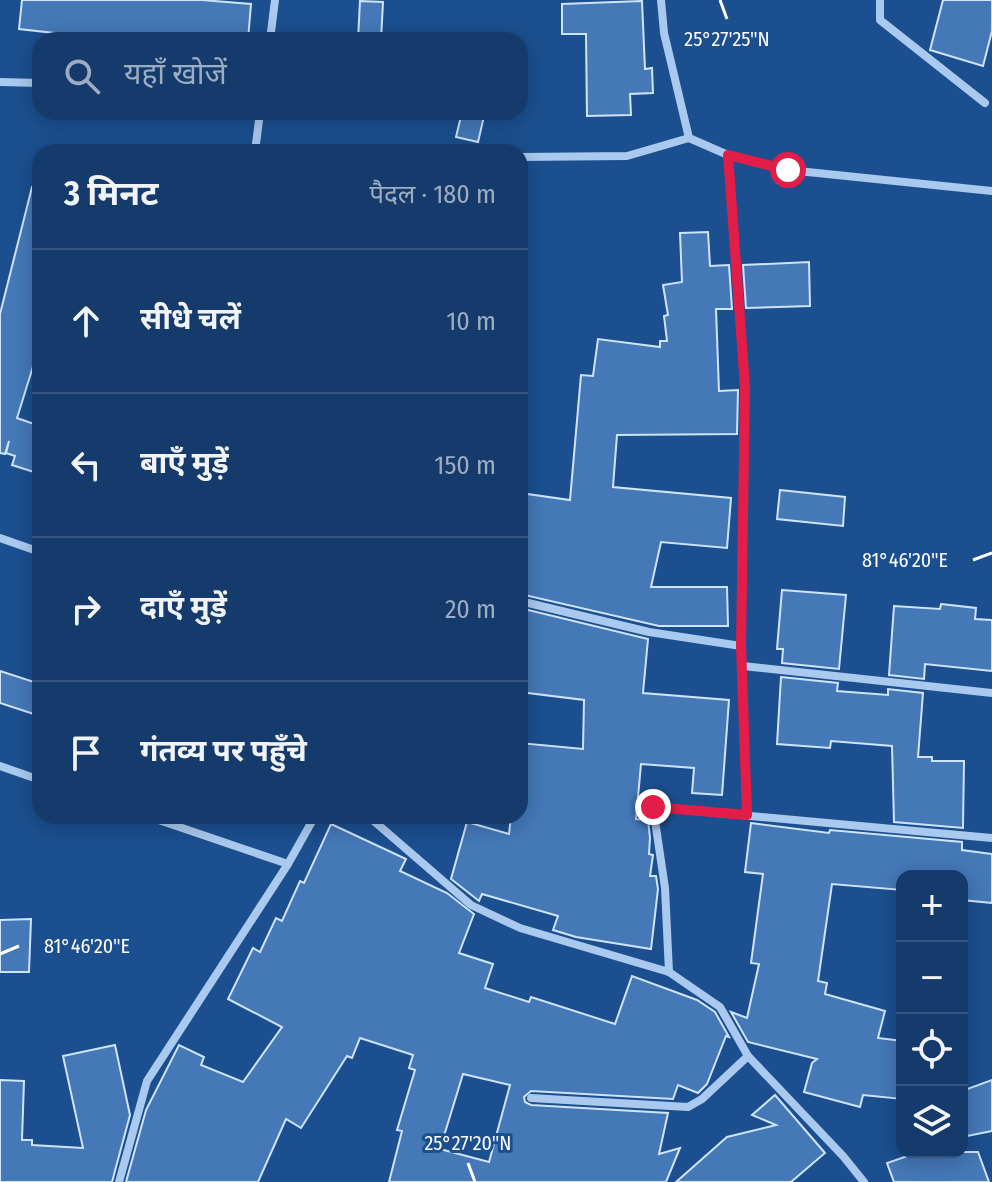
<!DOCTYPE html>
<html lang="hi">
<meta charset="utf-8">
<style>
body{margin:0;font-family:"Fira Sans Condensed","Noto Sans Devanagari",sans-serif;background:#1d4271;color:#f1f3f6}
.controls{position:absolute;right:24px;bottom:24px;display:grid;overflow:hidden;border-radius:16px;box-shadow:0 4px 20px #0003}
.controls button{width:72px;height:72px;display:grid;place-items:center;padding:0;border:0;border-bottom:2px solid #33557e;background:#143b6b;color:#f1f3f6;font:40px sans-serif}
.stop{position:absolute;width:24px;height:24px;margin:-18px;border:6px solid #e11d48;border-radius:50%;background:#fff}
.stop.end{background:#e11d48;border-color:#fff;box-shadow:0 2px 8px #0008}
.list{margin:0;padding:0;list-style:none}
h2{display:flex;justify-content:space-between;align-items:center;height:104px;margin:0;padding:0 32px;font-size:34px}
h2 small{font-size:26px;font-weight:400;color:#9dadc1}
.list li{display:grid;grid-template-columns:52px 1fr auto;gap:24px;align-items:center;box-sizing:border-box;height:144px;padding:0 32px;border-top:2px solid #33557e}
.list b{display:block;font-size:30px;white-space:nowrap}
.list em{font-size:26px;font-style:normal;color:#9dadc1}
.icon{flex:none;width:44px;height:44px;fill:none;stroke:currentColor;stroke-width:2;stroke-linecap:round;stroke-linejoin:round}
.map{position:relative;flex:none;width:992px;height:1182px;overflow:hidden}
.search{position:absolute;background:#143b6b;box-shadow:0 4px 20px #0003;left:32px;top:32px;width:496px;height:88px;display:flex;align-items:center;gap:20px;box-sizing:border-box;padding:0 28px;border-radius:24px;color:#9dadc1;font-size:30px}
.panel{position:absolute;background:#143b6b;box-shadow:0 4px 20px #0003;left:32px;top:144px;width:496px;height:680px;border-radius:24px}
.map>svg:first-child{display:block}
.building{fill:#4478b7;stroke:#cfe3fa;stroke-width:2;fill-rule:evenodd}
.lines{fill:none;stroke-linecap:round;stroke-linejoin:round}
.minor{stroke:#a9c9ee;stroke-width:8}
.route{stroke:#e11d48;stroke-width:10}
.ticks{fill:none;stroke:#fff;stroke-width:3}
.ticks-label{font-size:20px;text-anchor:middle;fill:#fff;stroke:#1b4f8f;stroke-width:6;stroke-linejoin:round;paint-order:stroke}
</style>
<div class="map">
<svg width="992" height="1182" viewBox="0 0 992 1182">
<rect width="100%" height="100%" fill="#1b4f8f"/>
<g class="building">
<polygon points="22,0 202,0 251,4 248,40 118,40 19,29"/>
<polygon points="943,0 992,0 992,31 983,66 930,50"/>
<polygon points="360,1 383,2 381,40 358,40"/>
<polygon points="642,1 645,69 652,68 653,93 630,94 631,115 587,116 586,34 562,34 562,4"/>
<polygon points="462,112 485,112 478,142 456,137"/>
<polygon points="32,187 40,188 40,344 17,418 40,426 40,474 12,465 15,456 6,453 9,441 5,454 0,453 0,314"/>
<polygon points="708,232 710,266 729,265 732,309 716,309 719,391 738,390 737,434 617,435 613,487 731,498 727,548 661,542 651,587 727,587 728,626 659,626 520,594 520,493 570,500 581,375 593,376 598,339 660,347 660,341 667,341 664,316 668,315 663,285 682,282 680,233"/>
<polygon points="809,262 810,306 746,308 743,265"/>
<polygon points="780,490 845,497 843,526 777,519"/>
<polygon points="782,590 846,595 839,669 782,663 783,649 777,649"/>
<polygon points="941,604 976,608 975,619 992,620 992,671 925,664 924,679 889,675 894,606 940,609"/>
<polygon points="520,608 648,639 643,693 729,700 722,795 692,793 694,768 641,764 636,819 648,820 650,838 649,854 653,855 650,876 656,876 658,889 651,949 576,937 553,930 558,916 482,894 479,901 451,879 467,822 509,834 511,816 520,816 520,743 583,749 584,700 520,692"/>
<polygon points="0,671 40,684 40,716 0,703"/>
<polygon points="781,677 838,683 837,691 888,695 888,689 923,693 918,757 932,757 932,761 964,761 963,828 894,822 892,746 831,741 830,748 777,744"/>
<polygon points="751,823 829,833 830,830 962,842 962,850 992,854 992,903 962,900 962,876 902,876 902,890 832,884 818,981 827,983 825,994 885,1011 878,1038 902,1041 902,1099 863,1095 860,1107 804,1092 812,1063 817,1059 748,1042 731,1012 747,1018 759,964 751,963 763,874 745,872"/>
<path d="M 331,824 L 406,859 L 400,871 L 447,893 L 474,914 L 459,953 L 493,964 L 485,988 L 529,1002 L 531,997 L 615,1024 L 632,976 L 697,1000 L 715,1012 L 729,1037 L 726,1036 L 707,1084 L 698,1093 L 678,1085 L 673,1099 L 531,1091 L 524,1097 L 525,1102 L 531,1105 L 668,1113 L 659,1154 L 680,1148 L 666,1182 L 389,1182 L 402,1131 L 397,1130 L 415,1070 L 409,1068 L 413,1055 L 360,1038 L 352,1058 L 347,1056 L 301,1128 L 286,1119 L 258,1182 L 126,1182 L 146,1110 L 179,1045 L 204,1057 L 201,1065 L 243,1082 L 282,1027 L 228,999 L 253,948 L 260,952 L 276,918 L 282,921 L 300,881 L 304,883 ZM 463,1074 L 510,1085 L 489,1162 L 440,1149 Z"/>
<polygon points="31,919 29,972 0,972 0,920"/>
<polygon points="115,1045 130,1115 112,1182 0,1182 0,1080 24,1081 22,1140 32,1140 32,1145 83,1148 63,1056"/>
<polygon points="992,1080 992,1131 962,1137 962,1091"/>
<polygon points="775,1095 825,1153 791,1182 676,1182 727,1137 776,1125 752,1115"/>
<polygon points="919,1152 978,1152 989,1182 894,1182 887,1163"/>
</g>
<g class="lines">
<g class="minor">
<polyline points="661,0 664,33 689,138 728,155 788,170 992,191"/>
<polyline points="880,0 880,20 985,103"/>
<polyline points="270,40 275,0"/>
<polyline points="0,82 40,83"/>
<polyline points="255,152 260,112"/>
<polyline points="728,155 745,387 741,646 747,815"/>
<polyline points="520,157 627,156 689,138"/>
<polyline points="0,538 40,552"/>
<polyline points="520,601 649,632 741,646"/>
<polyline points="743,666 992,693"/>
<polyline points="0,766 40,780"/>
<polyline points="147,816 288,864"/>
<polyline points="368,816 471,905 520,928 669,972 720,1007 748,1056 843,1156 864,1182"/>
<polyline points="669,972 665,888 653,807 992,838"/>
<polyline points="531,1098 688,1107 702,1099 748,1056"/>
<polyline points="119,1182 147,1081 288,864 315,816"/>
</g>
</g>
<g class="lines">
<polyline class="route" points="653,807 747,815 741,646 745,387 728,155 788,170"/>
</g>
<path class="ticks" d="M 720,0 L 727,19M 973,560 L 992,553M 0,954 L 19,946M 468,1163 L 475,1182"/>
<g class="ticks-label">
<text x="727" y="46">25°27'25"N</text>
<text x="905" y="567">81°46'20"E</text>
<text x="87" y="953">81°46'20"E</text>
<text x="468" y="1150">25°27'20"N</text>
</g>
</svg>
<div class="controls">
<button>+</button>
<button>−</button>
<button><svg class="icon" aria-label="locate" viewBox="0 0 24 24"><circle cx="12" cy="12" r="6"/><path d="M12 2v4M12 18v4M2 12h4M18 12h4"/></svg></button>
<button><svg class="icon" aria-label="layers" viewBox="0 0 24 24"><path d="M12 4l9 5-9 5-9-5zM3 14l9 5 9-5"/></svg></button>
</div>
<div class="stop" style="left:788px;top:170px"></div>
<div class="stop end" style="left:653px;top:807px"></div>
<div class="search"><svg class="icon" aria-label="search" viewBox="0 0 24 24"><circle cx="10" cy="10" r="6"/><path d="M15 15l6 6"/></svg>यहाँ खोजें</div>
<section class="panel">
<h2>3 मिनट<small>पैदल · 180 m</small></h2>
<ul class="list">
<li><svg class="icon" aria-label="ahead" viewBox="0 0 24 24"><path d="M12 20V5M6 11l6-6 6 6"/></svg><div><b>सीधे चलें</b></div><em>10 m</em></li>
<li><svg class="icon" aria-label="left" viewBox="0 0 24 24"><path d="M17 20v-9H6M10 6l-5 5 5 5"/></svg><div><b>बाएँ मुड़ें</b></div><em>150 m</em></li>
<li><svg class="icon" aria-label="right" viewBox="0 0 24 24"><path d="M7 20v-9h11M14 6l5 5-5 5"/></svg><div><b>दाएँ मुड़ें</b></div><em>20 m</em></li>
<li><svg class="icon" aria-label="arrive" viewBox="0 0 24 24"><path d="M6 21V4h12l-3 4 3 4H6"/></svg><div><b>गंतव्य पर पहुँचे</b></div></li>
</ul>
</section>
</div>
